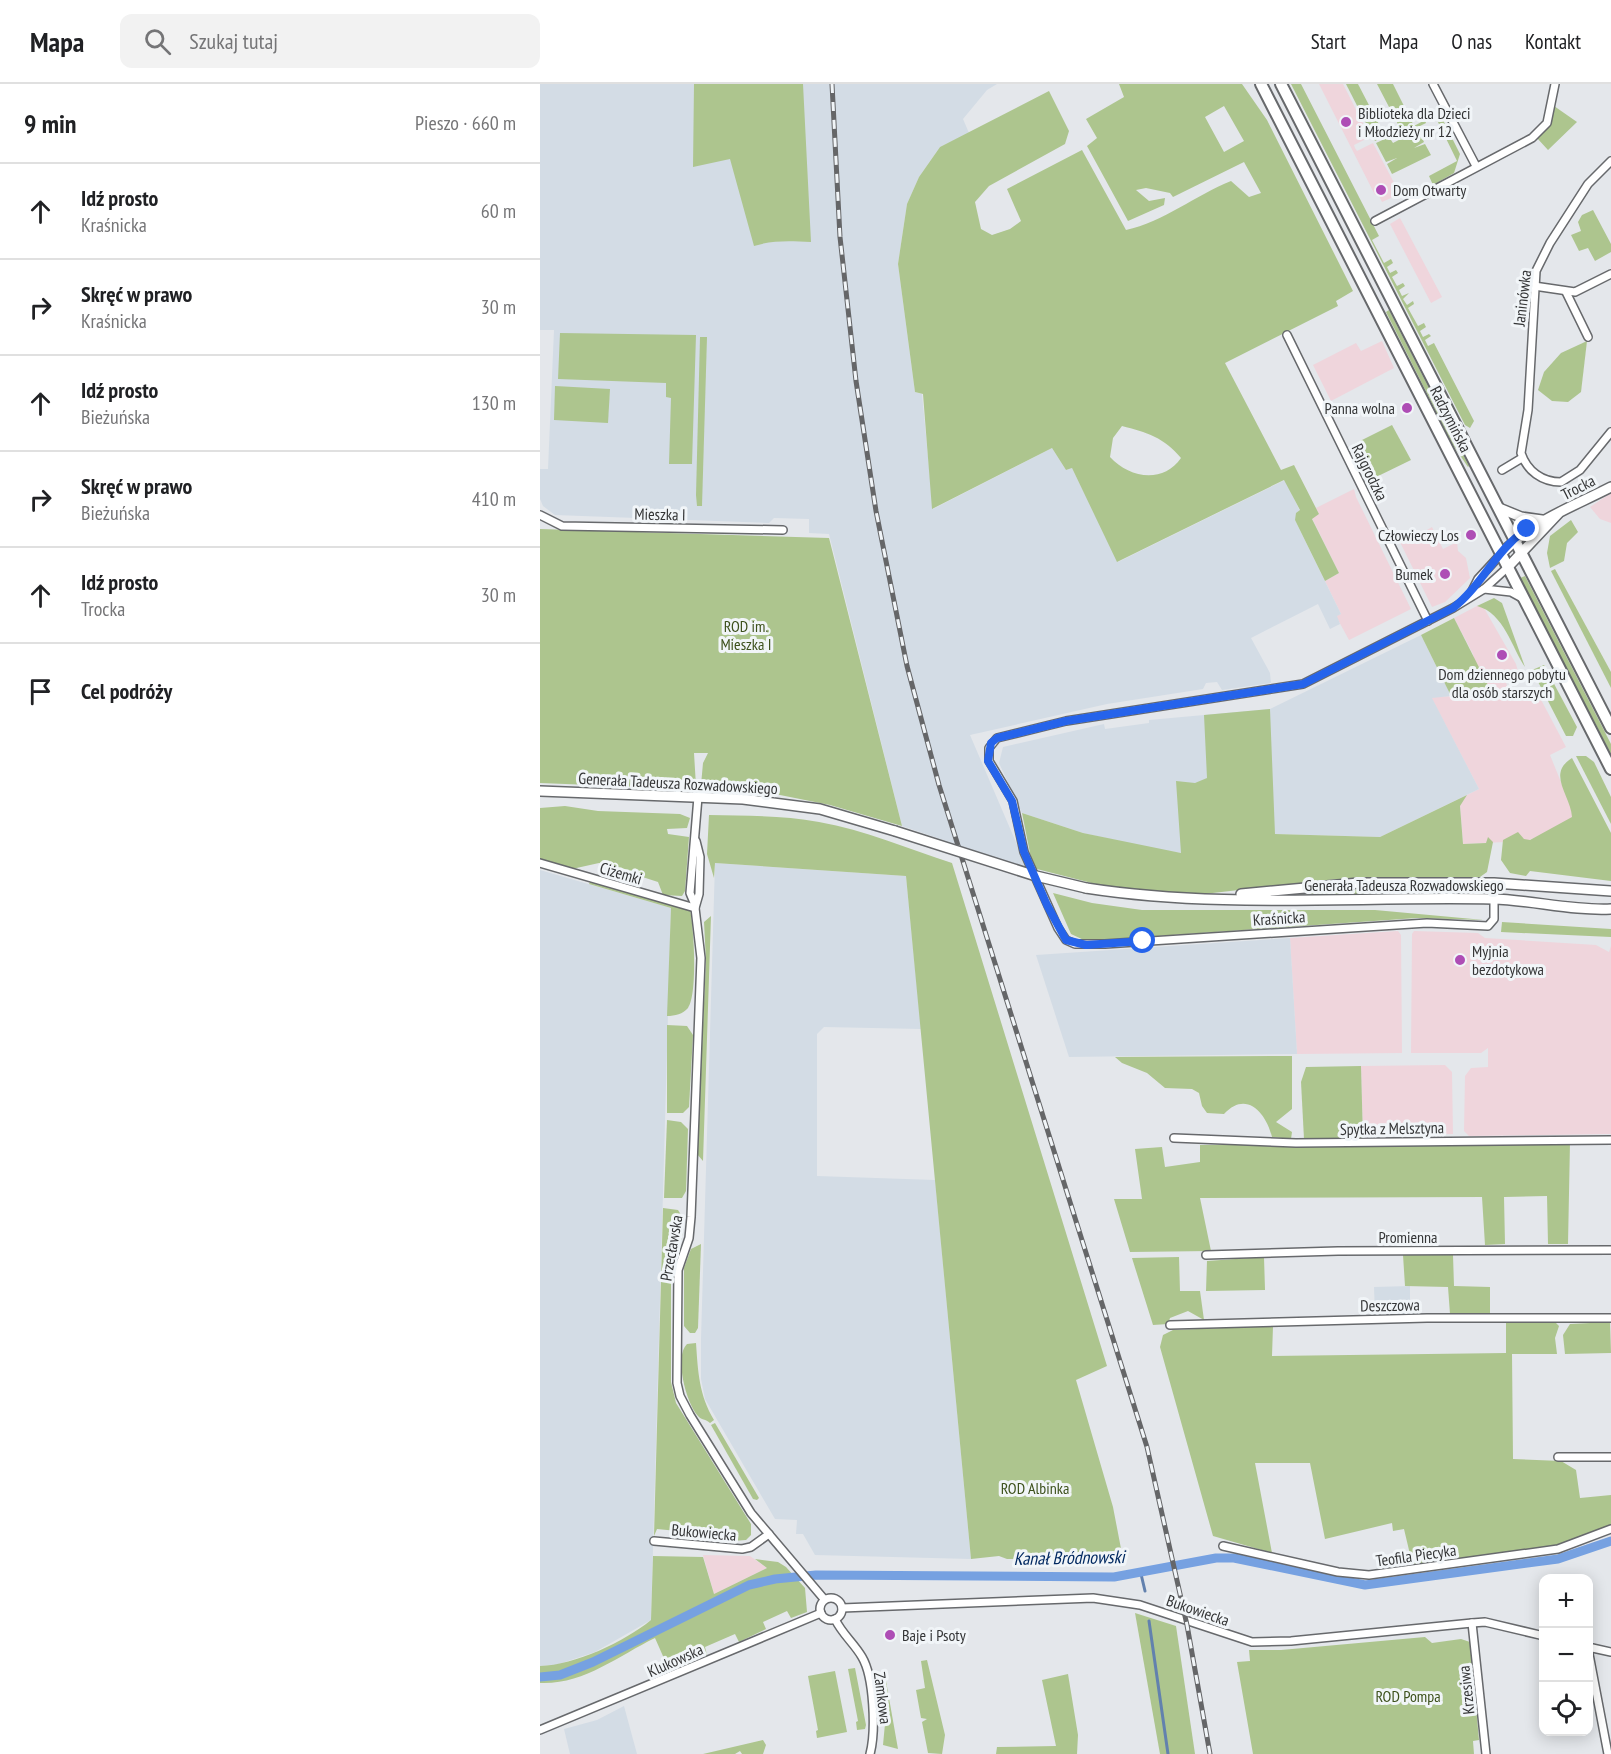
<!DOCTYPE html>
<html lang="pl">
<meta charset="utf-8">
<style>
body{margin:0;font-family:"PT Sans Narrow",sans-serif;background:#f2f2f2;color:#202124}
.controls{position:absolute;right:18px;bottom:18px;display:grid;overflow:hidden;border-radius:12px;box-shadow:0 3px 15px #0003}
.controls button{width:54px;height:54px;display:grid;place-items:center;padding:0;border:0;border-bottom:2px solid #e0e0e0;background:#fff;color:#202124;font:30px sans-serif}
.stop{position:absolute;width:18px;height:18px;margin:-14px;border:4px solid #2563eb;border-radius:50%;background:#fff}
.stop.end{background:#2563eb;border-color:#fff;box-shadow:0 2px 6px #0008}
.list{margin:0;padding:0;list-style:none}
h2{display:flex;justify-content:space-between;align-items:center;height:78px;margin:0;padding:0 24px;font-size:26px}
h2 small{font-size:20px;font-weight:400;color:#757577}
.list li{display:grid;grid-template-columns:39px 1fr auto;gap:18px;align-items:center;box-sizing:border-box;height:96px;padding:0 24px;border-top:2px solid #e0e0e0}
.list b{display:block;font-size:22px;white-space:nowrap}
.list p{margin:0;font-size:20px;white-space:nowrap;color:#757577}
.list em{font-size:20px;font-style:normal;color:#757577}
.icon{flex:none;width:33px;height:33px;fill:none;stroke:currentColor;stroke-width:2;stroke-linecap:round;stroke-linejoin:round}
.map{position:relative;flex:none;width:1071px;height:1670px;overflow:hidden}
header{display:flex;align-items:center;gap:36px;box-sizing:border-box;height:84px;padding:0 30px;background:#fff;border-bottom:2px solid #e0e0e0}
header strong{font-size:28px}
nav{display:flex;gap:33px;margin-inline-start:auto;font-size:21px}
.search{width:420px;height:54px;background:#f2f2f2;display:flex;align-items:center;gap:15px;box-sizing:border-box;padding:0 21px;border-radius:12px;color:#757577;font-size:22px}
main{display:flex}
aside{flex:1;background:#fff}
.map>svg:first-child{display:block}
.commercial{fill:#efd5dc}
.built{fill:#d3dce5}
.green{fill:#adc58e;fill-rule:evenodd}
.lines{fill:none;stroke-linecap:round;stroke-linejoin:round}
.stream{stroke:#6281ae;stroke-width:3}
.canal{stroke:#76a1e1;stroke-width:9}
.minor-casing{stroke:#67696c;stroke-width:10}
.tertiary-casing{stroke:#67696c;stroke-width:12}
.secondary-casing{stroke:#67696c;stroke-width:14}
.minor{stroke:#fff;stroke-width:7}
.tertiary{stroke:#fff;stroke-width:9}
.secondary{stroke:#fff;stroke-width:10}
.rail-casing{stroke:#656668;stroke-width:5}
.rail{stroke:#f1f5f8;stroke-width:3;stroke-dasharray:9;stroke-linecap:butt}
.tertiary-bridge-casing{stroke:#67696c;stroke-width:12;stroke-linecap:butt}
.tertiary-bridge{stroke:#fff;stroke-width:9}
.route{stroke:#2563eb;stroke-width:8}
.poi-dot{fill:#ae4db5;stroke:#f1f5f8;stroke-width:2}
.labels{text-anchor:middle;stroke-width:6;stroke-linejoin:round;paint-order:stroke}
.poi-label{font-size:16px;fill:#343536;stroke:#f1f5f8;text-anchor:start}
.street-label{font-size:16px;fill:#343536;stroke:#f1f5f8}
.park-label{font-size:16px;fill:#3c501b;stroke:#f1f5f8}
.water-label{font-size:18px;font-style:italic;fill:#012860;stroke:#f1f5f8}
</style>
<header>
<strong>Mapa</strong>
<div class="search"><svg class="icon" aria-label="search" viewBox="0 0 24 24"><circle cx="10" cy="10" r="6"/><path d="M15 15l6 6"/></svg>Szukaj tutaj</div>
<nav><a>Start</a><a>Mapa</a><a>O nas</a><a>Kontakt</a></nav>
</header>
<main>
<aside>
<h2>9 min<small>Pieszo · 660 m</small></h2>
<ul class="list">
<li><svg class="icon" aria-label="ahead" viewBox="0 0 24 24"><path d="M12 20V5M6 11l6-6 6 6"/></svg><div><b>Idź prosto</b><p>Kraśnicka</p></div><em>60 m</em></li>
<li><svg class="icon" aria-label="right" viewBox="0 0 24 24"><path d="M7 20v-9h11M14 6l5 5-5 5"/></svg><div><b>Skręć w prawo</b><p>Kraśnicka</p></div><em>30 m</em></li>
<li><svg class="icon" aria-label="ahead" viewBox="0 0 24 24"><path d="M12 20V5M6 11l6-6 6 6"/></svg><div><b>Idź prosto</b><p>Bieżuńska</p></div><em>130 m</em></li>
<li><svg class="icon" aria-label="right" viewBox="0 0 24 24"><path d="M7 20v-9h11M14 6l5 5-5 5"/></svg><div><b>Skręć w prawo</b><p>Bieżuńska</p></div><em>410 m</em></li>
<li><svg class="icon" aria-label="ahead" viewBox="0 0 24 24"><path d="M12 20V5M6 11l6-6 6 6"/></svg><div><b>Idź prosto</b><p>Trocka</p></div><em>30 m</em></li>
<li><svg class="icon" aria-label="arrive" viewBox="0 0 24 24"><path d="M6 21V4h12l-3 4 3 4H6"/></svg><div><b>Cel podróży</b></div></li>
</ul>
</aside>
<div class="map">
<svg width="1071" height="1670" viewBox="0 0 1071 1670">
<rect width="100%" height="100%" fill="#e4e7eb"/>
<g class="commercial">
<polygon points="779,0 803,0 830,53 814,61 815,64 817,67 833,59 860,110 842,118 838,110 835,111"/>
<polygon points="860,134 902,213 891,219 850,140"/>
<polygon points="842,257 854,284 791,317 773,281 816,259 821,267"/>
<polygon points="814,405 816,413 871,525 809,556 796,532 801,530 785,497 799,489 772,434 779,430 776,424"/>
<polygon points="1071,409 1071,439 1060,435 1050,423"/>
<polygon points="892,443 903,465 917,458 918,467 926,474 930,494 905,518 892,523 858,454 877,446 880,450"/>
<polygon points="937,522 944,524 976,580 979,591 966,598 969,610 998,610 1026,663 1010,671 1036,735 987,757 923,760 920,721 927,711 939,705 891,613 939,611 933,570 914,534"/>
<polygon points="858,847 861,851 862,969 757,970 750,854"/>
<polygon points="874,847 938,849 945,854 1056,861 1069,868 1071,862 1071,1050 929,1052 924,1047 925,992 931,984 948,983 948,964 941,969 871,969 872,850"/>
<polygon points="905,981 912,988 913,1050 823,1051 821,982"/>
<polygon points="163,1471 210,1472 227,1484 174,1510"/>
</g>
<g class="built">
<polygon points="0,0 457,0 447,6 423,35 429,49 400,63 379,93 367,120 358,180 375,308 382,310 393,425 512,364 526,386 532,384 578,478 745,396 760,427 755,436 801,530 797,532 800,540 790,545 778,520 711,554 730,589 731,599 682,606 677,598 666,599 663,605 567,620 430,651 487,784 362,742 289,450 269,449 269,435 234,434 229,439 15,431 3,422 0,415 0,385 8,385 14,246 0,246"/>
<polygon points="881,551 911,612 892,614 939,705 840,753 735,750 642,769 615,765 543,749 482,729 459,679 463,663 564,640 565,645 609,639 609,636 730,625"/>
<polygon points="175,779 366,792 381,945 284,943 277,950 277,1092 395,1096 431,1475 275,1471 263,1450 256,1450 257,1436 235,1435 165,1315 161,1295 161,1255"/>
<polygon points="0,786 131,824 111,1536 55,1568 16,1581 0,1582"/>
<polygon points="750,854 757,970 529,973 496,871"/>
<polygon points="870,1202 870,1230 835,1231 834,1203"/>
<polygon points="84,1622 97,1670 30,1670 24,1645 57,1636"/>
</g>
<g class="green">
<path d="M 154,0 L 263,0 L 271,158 C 250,157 233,156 214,162 L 190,75 L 153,83 Z"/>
<path d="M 579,0 L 702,0 L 727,36 L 813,207 L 796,217 L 798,222 L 685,279 L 741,386 L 754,381 L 779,430 L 772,435 L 799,489 L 785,497 L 755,436 L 756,429 L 760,426 L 744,396 L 577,478 L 532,384 L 526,386 L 512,364 L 392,425 L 383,310 L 375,308 L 358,180 L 367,120 L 379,93 L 400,63 L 509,7 L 529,47 L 525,60 L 449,102 L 435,118 L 441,145 L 452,151 L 470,145 L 481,137 L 467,105 L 542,66 L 586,146 C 623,138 656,111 691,97 L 709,113 L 721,109 L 704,78 L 633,113 L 630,109 L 606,104 L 596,106 L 609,117 L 625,114 L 624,121 L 588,137 L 547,62 L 557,54 L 546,35 L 584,13 ZM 684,22 L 704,57 L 684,68 L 665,33 ZM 582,342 C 606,348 625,354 641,374 C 623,400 589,394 570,373 L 573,354 Z"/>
<polygon points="751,0 761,0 839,152 832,156 844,179 851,175 853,179 847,183 850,189 856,186 858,189 852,193 857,202 863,199 865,202 859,206 862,212 869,209 863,215 867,221 873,217 874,220 868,224 878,242 884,239 886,243 880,247 883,253 889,250 891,252 885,256 888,262 894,259 934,337 930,344 925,341"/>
<polygon points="806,0 818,0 845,52 835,57"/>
<polygon points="837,0 853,0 874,42 885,36 886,39 866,49 863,43 860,44"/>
<polygon points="1014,22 1037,38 1008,66 997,54 1011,36"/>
<polygon points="902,34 920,70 914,89 893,101 889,92 917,77 897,36"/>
<polygon points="878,46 884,58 874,64 885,60 891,71 852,90 847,80 857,74 846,78 836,59 849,53 853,59"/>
<polygon points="1053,126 1071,160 1071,168 1055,177 1048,164 1039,167 1031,151 1041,147 1038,138 1042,131"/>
<polygon points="849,226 929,382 928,383 913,361 846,228"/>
<polygon points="20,249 156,251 152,380 129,380 131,314 126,313 126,299 18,295"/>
<polygon points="160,253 167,253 162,422 157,422 156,411"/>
<polygon points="1047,257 1041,308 1028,318 1012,317 998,306 1004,288 1021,269"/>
<polygon points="15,302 70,305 68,339 14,336"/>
<polygon points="852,341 871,376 832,395 814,360"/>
<polygon points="1031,436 1038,448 1027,459 1024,477 1010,484 1007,469 1010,452"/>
<polygon points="0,445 289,454 362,742 290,721 230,709 166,705 161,701 163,679 168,669 154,669 156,702 151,705 0,699"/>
<polygon points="1015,485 1071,588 1071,604 1011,487"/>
<polygon points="985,492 1071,660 1071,670 980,494"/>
<path d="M 954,514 L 962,519 L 985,583 C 972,564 964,529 937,522 Z"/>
<polygon points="914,534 950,605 939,611 911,612 881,551"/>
<polygon points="1004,581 1037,643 1033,652 1026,652 992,586"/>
<polygon points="730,625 735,750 840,753 927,711 920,722 923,760 946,759 948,753 953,758 947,788 940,793 797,795 655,811 579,806 493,784 482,729 543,749 641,769 636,697 655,699 667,694 664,631"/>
<polygon points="1036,672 1046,672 1054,678 1071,713 1071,740"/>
<path d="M 1032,674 L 1071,749 L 1071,797 L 990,787 L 986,792 L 970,789 L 961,776 L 963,756 L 978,748 L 984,755 L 990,756 L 1032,733 C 1031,712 1006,690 1032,674 Z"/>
<polygon points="25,722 58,727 140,730 150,734 147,744 127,745 128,750 149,753 145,807 142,812 123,811 118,798 59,779 32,785 0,775 0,724"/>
<path d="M 169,731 C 206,732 243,731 279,738 C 325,746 368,765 412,779 L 567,1282 L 536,1296 L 573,1423 L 583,1475 L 467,1475 L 459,1472 L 431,1475 L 366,792 L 175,779 L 174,794 L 167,770 Z"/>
<path d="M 51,796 L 150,826 C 154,843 158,911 148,924 C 143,930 135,932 127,932 L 131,824 L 49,800 Z"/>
<polygon points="928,804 937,806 828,811 750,810 793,806"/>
<polygon points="513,809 552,819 602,826 835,826 944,836 877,834 546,857 531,850"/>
<polygon points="171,832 163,1077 157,1070 166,877 164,838"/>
<polygon points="962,838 1071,845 1071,853 961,848"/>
<polygon points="127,941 147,942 153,951 149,1023 143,1029 127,1029"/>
<path d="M 752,972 L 752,1025 L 736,1038 L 752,1048 L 751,1055 L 732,1053 C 726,1028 706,1006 684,1030 L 667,1029 L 662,1022 L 659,1009 L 652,1005 L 625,1004 L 607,989 L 582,979 L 575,973 Z"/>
<polygon points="821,982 823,1055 764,1055 761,998 766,983"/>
<polygon points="127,1036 141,1038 148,1045 146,1107 142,1114 124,1114"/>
<polygon points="1030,1058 1028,1160 1008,1160 1007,1112 964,1113 965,1160 945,1161 942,1113 660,1114 671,1167 590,1168 574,1115 602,1115 595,1065 622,1063 625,1083 660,1078 660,1061"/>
<polygon points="123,1124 138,1126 143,1134 142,1153 131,1187 131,1298 136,1319 211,1440 211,1451 206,1456 180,1458 178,1451 117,1445 114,1452"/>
<polygon points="161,1160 158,1244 155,1249 150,1249 144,1242 144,1184 151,1165"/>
<polygon points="863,1171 913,1171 914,1202 950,1203 950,1231 910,1230 908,1203 865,1202"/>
<polygon points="639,1173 640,1207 660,1207 664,1236 648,1227 630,1234 628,1240 613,1241 592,1174"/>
<polygon points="724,1173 725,1206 666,1207 667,1177"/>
<polygon points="966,1236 1015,1238 1019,1242 1015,1254 1017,1270 972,1270 973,1375 1021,1377 1036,1386 1040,1414 1071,1411 1071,1443 1030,1459 873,1483 864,1445 853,1447 852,1439 785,1455 770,1379 715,1379 732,1469 673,1452 620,1263 623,1251 633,1246 733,1242 732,1272 966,1269"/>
<polygon points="1070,1238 1071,1269 1025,1270 1023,1251 1030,1240"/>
<path d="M 156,1259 C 158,1288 159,1311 174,1336 L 170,1339 C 166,1335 161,1336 158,1332 C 146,1319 134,1272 147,1260 Z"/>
<polygon points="175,1339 219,1414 217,1416 213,1415 171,1341"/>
<path d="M 113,1472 L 163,1473 L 174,1510 L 227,1484 L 215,1475 L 238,1478 L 246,1483 L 265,1504 L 267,1528 L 251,1534 L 247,1527 L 223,1538 L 226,1545 L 199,1558 L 195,1550 L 165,1563 L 167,1571 L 152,1575 L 147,1581 L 130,1588 L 115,1554 C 78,1572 43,1601 0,1599 L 0,1582 C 35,1581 84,1558 111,1536 Z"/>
<polygon points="595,1529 636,1542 655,1670 620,1670"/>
<polygon points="885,1553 892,1559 921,1555 930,1558 939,1656 933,1657 934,1670 713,1670 697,1578 710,1577 709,1566 741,1566"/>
<polygon points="387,1576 405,1651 402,1670 388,1669 382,1638 387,1635 381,1634 376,1606 385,1604 381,1577"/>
<polygon points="315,1584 326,1641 325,1645 317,1646 316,1638 318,1637 308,1585"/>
<polygon points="295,1587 307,1648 277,1654 276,1647 278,1646 268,1592"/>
<polygon points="528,1590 538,1651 537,1670 456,1670 457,1663 516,1662 502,1596"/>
<polygon points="346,1597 358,1665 343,1661 346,1629 340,1599"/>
<polygon points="223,1656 226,1661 223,1670 202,1670 200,1667 195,1670 163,1670"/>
</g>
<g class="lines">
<g class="stream">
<polyline points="601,1490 605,1507"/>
<polyline points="609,1537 628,1670"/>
</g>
<polyline class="canal" points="0,1593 20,1591 53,1578 209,1501 235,1495 276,1491 574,1493 676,1474 694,1474 825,1501 1018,1475 1071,1457"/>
<g class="minor-casing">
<g id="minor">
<polyline points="893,0 936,82"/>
<path d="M 1071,77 L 1048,100 L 1010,159 L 996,187 L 988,326 L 981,369 C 987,387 1002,398 1021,398 L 1040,386 L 1071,348"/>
<polyline points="835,137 992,54 1007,39 1015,0"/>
<polyline points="994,202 1035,208 1071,190"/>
<polyline points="1026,208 1048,253"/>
<polyline points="747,251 888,537"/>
<polyline points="962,386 982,374"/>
<polyline points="0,431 22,442 243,446"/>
<polyline points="944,505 971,508 982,514"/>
<polyline points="930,511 938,495 962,469"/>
<polyline points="156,757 160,773 159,810 155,824 161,874 151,1133 149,1154 138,1186 137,1299 140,1312 150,1331 211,1429 284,1515"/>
<polyline points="0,779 155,824"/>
<polyline points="954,799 954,835 948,842 887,839 565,860 535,860 526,856 518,844 484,768 473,717 449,677 449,664 457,654 526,637 763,600 913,524 944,505 968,483"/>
<polyline points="155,821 150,809 158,713"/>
<polyline points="634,1054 756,1059 1071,1056"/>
<polyline points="666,1171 798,1167 1071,1166"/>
<polyline points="630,1241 887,1234 1071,1234"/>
<polyline points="1018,1373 1071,1373"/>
<polyline points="114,1457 202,1465 211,1463 229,1450"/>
<polyline points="683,1462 798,1488 829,1491 1018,1465 1071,1445"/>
<circle cx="291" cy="1525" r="11"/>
<polyline points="302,1524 553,1514 600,1521 712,1558 751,1557 932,1539 945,1538 1004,1552"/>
<path d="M 295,1535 C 302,1550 314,1559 322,1573 C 334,1593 336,1647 330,1670"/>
<polyline points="932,1539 946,1670"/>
<polyline points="1048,1563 1071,1568"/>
<polyline points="1048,1565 1068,1670"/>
<polyline points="0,1646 281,1529"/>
</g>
</g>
<g class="tertiary-casing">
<g id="tertiary">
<polyline points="959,424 981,433 1002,436"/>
<path d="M 962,469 C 994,436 1030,424 1071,403"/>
<polyline points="968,483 1018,430"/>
<polyline points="0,707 203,715 280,725 355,747"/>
<path d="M 546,804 C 680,825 817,812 953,815 C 992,816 1032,827 1071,825"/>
<polyline points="701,810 819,799 954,799 1071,807"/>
</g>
</g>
<g class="secondary-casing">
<g id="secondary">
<polyline points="721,0 1071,685"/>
<polyline points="741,0 1071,644"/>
</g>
</g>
<use href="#minor" class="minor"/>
<use href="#tertiary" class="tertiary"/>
<use href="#secondary" class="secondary"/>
<g class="rail-casing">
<polyline id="rail" points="292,0 300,153 316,297 336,427 367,582 399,701 607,1363 647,1541 670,1670"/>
</g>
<use href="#rail" class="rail"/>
<g class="tertiary-bridge-casing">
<polyline id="tertiary-bridge" points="355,747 496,792 546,804"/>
</g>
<use href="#tertiary-bridge" class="tertiary-bridge"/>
</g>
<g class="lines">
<path class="route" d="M 603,857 L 546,861 L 526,856 L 507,821 L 484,768 L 472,717 L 448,677 L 451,659 L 457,654 L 526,637 L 763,600 L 913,524 C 941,503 956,465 987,445"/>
</g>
<g class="poi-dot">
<circle cx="806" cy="38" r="6"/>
<circle cx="841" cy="106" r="6"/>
<circle cx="867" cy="324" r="6"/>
<circle cx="931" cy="451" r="6"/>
<circle cx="905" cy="490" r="6"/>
<circle cx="962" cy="571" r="6"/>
<circle cx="920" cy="876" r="6"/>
<circle cx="350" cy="1551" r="6"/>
</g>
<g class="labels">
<g class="poi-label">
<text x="818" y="35">Biblioteka dla Dzieci<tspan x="818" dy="18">i Młodzieży nr 12</tspan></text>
<text x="853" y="112">Dom Otwarty</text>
<text x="855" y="330" text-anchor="end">Panna wolna</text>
<text x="919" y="457" text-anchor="end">Człowieczy Los</text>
<text x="893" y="496" text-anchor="end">Bumek</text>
<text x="962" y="596" text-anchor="middle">Dom dziennego pobytu<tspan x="962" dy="18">dla osób starszych</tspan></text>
<text x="932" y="873">Myjnia<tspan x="932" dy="18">bezdotykowa</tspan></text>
<text x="362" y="1557">Baje i Psoty</text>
</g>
<g class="street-label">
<text transform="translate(982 214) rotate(-83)" y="6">Janinówka</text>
<text transform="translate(911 335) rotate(63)" y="6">Radzymińska</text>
<text transform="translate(830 388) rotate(64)" y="6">Rajgrodzka</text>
<text transform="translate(1038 403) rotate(-27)" y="6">Trocka</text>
<text transform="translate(120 430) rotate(1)" y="6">Mieszka I</text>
<text transform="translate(138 699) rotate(3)" y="6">Generała Tadeusza Rozwadowskiego</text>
<text transform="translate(81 789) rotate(16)" y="6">Ciżemki</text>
<text x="864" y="807">Generała Tadeusza Rozwadowskiego</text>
<text transform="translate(739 834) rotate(-4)" y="6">Kraśnicka</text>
<text transform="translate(852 1044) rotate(-1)" y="6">Spytka z Melsztyna</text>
<text x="868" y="1159">Promienna</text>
<text transform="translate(131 1164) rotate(-80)" y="6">Przecławska</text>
<text transform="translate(850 1221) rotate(-1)" y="6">Deszczowa</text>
<text transform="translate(164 1448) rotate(5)" y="6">Bukowiecka</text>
<text transform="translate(876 1471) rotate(-8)" y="6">Teofila Piecyka</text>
<text transform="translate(658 1526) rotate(19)" y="6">Bukowiecka</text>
<text transform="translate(135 1576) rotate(-24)" y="6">Klukowska</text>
<text transform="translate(926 1606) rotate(-96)" y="6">Krzesiwa</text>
<text transform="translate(343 1614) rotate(83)" y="6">Zamkowa</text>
</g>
<g class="park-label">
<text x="206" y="548">ROD im.<tspan x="206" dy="18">Mieszka I</tspan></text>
<text x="495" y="1410">ROD Albinka</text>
<text x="868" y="1618">ROD Pompa</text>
</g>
<g class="water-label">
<text transform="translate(529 1474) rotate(-1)" y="6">Kanał Bródnowski</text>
</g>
</g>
</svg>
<div class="controls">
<button>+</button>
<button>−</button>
<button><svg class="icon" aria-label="locate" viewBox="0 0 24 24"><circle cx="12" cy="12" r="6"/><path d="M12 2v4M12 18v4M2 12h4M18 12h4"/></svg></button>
</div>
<div class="stop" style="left:603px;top:857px"></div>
<div class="stop end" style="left:987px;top:445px"></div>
</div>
</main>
